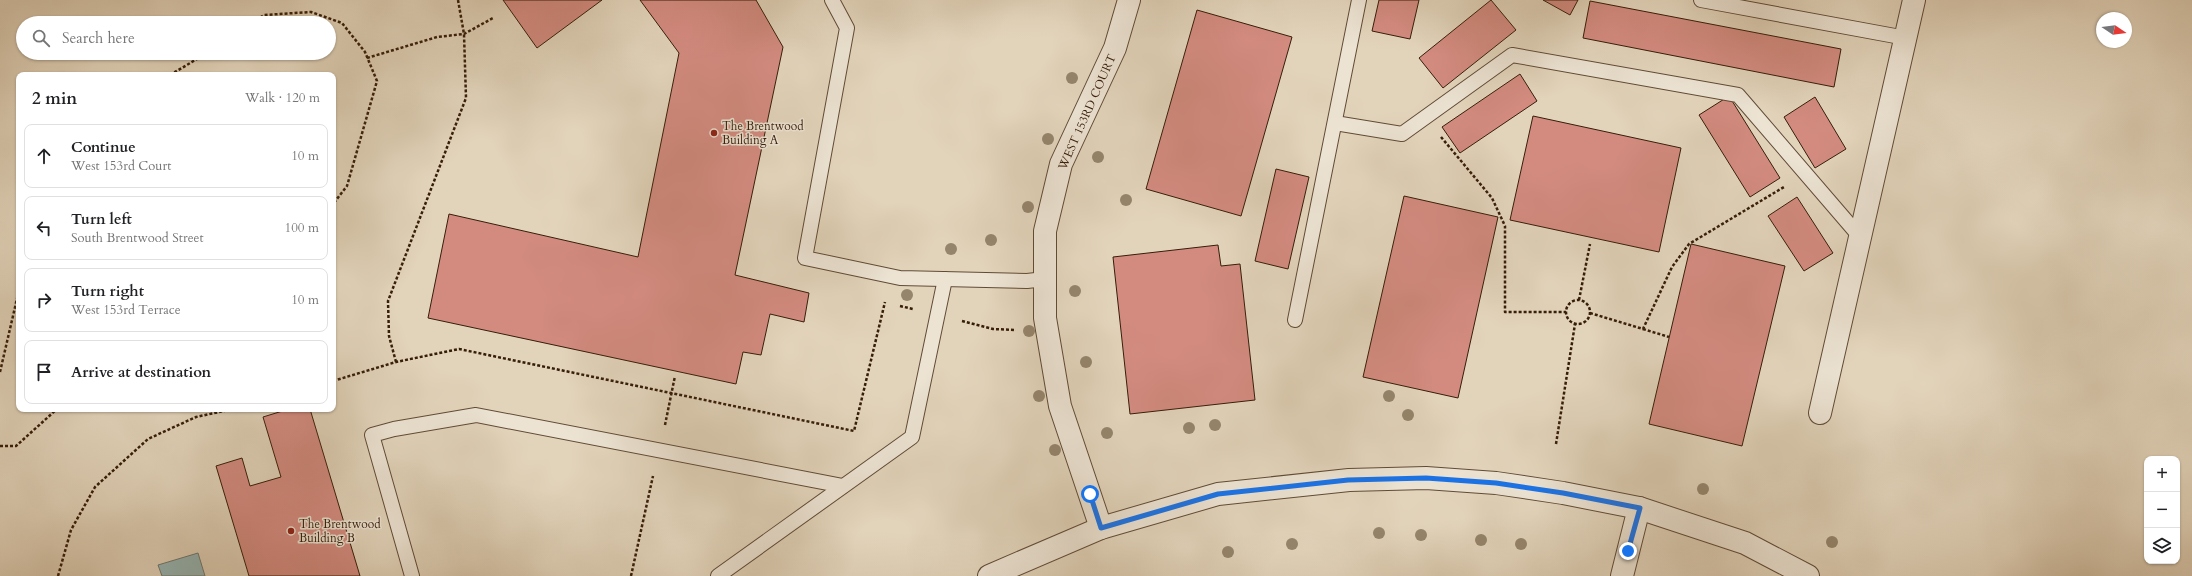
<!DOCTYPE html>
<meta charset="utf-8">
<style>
body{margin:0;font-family:Cardo,serif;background:#f6f6f6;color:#202124}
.controls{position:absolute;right:12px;bottom:12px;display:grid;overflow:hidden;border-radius:8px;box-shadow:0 1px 3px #0004}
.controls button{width:36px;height:36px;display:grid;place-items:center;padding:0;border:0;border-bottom:1px solid #e0e0e0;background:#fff;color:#202124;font:20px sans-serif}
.compass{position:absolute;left:2096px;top:12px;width:36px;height:36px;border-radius:50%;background:#fff;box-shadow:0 1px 3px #0004;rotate:103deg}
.stop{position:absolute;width:12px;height:12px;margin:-9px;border:3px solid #1a73e8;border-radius:50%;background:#fff}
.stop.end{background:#1a73e8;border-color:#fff;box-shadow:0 1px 4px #0008}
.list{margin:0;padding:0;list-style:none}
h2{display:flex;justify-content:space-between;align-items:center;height:52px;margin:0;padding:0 16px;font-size:17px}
h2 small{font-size:13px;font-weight:400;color:#757577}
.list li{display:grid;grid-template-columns:26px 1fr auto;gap:12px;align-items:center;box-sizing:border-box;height:64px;margin:0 8px 8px;padding:0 8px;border:1px solid #e0e0e0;border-radius:8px}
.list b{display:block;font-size:15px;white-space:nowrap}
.list p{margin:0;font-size:13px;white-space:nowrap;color:#757577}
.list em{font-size:13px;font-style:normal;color:#757577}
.icon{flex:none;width:22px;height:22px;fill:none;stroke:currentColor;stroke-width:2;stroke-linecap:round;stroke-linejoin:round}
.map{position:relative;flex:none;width:2192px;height:576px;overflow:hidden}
.search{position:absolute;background:#fff;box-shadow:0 1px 3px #0004;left:16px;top:16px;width:320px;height:44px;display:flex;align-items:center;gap:10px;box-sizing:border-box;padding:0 14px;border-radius:22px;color:#757577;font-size:15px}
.panel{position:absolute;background:#fff;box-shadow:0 1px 3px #0004;left:16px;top:72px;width:320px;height:340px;border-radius:8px}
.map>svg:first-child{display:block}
.water{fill:#96b7b6;stroke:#707971}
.building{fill:#d38b80;stroke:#361d0a}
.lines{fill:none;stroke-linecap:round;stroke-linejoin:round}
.service-casing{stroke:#614b36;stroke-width:16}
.minor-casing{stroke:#614b36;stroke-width:24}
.tertiary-casing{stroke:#614b36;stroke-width:24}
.path{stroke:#361d0a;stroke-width:2.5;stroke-dasharray:3 2;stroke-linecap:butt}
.service{stroke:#ece3d3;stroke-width:14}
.minor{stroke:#ece3d3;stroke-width:22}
.tertiary{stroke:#ece3d3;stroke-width:22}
.tree{fill:#95856c}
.route{stroke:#1a73e8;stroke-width:5}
.poi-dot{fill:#8f2418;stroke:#ece3d3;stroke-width:1.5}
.labels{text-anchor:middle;stroke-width:3;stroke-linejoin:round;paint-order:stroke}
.street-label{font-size:12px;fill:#361d0a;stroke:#ece3d3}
.poi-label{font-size:12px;fill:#361d0a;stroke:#ece3d3;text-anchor:start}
</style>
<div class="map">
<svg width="2192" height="576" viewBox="0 0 2192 576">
<rect width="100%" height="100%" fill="#e2d4bb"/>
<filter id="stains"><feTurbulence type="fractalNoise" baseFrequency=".005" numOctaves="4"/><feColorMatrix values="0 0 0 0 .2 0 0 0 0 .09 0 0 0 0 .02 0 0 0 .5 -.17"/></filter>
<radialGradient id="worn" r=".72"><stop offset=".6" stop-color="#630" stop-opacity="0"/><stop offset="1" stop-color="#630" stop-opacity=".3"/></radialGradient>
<polygon class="water" points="198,553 205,576 162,576 158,565"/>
<g class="building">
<polygon points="503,0 602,0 537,48"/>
<polygon points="640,0 756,0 783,47 735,275 809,293 804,322 770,314 761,355 743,352 736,384 428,318 449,214 638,257 679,53"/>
<polygon points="1379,0 1419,0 1410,39 1372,31"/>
<polygon points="1491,0 1516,30 1443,88 1419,58"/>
<polygon points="1543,0 1578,0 1570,15"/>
<polygon points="1590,1 1841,49 1834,87 1583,38"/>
<polygon points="1197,10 1292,37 1241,216 1146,189"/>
<polygon points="1520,74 1537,101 1460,153 1442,127"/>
<polygon points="1729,96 1780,178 1750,197 1699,115"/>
<polygon points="1815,97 1846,149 1815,168 1784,117"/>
<polygon points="1533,116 1681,148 1659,252 1510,220"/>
<polygon points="1276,169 1309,177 1288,269 1255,261"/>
<polygon points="1404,196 1498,217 1458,398 1363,377"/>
<polygon points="1797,197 1833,253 1804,271 1768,216"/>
<polygon points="1691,244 1785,266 1742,446 1649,424"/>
<polygon points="1218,245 1221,266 1240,264 1255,400 1130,414 1113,257"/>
<polygon points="289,409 310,409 360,576 249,576 216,466 242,458 250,486 281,477 263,417"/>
</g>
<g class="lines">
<g class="service-casing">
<g id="service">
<polyline points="832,0 847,28 805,258 900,278 1027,281 1045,279"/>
<polyline points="1701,0 1906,38"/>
<polyline points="1335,123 1402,134 1512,55 1738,95 1861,238"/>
<polyline points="1295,320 1359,0"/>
<polyline points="412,576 372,435 394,429 476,415 843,486"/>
<polyline points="718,576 912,437 945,279"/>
</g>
</g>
<g class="minor-casing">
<g id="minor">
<polyline points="1820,413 1914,0"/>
<polyline points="1101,528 1060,406 1045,318 1045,231 1061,164 1115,48 1129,0"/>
<polyline points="1622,576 1639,508"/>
</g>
</g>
<g class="tertiary-casing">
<polyline id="tertiary" points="989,576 1101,528 1218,494 1349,480 1426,478 1496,483 1563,493 1639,508 1745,543 1808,576"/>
</g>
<g class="path">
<polyline points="252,23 264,15 311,12 342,23 365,52 377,81 347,186 333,204"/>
<polyline points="367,58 437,37 464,34 493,18"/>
<polyline points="170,75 207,53"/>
<polyline points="1441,137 1492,198 1505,226 1505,312 1566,312"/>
<circle cx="1578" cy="312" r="12"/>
<polyline points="1579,300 1590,244"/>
<polyline points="900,306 913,309"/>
<polyline points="1590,313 1643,329 1672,267 1689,244 1784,187"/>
<polyline points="962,321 993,329 1016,330"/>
<polyline points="1643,329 1669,337"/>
<polyline points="396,362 389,336 388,301 466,98 464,34 458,0"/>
<polyline points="0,372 19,290"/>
<polyline points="333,381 396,362 459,349 854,431 885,302"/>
<polyline points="665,425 675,376"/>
<polyline points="1556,444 1575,324"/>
<polyline points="0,446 16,446 57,409"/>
<polyline points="58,576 71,530 95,487 148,439 196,417 233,409"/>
<polyline points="631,576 653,476"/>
</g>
<use href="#service" class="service"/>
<use href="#minor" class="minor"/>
<use href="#tertiary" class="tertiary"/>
</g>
<g class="tree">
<circle cx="1072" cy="78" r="6"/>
<circle cx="1048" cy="139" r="6"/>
<circle cx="1098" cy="157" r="6"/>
<circle cx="1126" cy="200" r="6"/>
<circle cx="1028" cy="207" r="6"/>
<circle cx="991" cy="240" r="6"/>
<circle cx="951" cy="249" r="6"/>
<circle cx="1075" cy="291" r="6"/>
<circle cx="907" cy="295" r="6"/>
<circle cx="1029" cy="331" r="6"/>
<circle cx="1086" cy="362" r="6"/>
<circle cx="1039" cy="396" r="6"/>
<circle cx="1389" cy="396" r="6"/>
<circle cx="1408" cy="415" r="6"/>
<circle cx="1215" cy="425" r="6"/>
<circle cx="1189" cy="428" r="6"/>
<circle cx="1107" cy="433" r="6"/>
<circle cx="1055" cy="450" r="6"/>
<circle cx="1703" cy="489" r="6"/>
<circle cx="1379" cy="533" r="6"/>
<circle cx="1421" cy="535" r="6"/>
<circle cx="1481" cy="540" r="6"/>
<circle cx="1832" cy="542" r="6"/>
<circle cx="1292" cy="544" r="6"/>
<circle cx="1521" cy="544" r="6"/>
<circle cx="1228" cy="552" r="6"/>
</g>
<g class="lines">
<polyline class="route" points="1090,494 1101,528 1218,494 1348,480 1426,478 1496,483 1563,493 1640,508 1628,551"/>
</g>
<g class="poi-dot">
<circle cx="714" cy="133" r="4"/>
<circle cx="291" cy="531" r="4"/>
</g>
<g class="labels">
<g class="street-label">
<text transform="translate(1087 112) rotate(-66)" y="4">WEST 153RD COURT</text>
</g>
<g class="poi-label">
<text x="722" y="130">The Brentwood<tspan x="722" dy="14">Building A</tspan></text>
<text x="299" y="528">The Brentwood<tspan x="299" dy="14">Building B</tspan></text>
</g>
</g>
<rect width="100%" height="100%" filter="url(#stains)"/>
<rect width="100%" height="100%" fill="url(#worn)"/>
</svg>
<div class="controls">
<button>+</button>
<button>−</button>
<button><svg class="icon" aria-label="layers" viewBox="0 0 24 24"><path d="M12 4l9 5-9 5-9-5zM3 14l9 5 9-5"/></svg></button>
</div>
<svg class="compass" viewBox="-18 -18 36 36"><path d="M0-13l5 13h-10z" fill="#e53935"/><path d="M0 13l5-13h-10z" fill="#757577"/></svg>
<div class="stop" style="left:1090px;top:494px"></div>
<div class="stop end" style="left:1628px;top:551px"></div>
<div class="search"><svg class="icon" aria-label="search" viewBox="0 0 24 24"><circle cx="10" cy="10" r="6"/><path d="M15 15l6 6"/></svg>Search here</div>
<section class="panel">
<h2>2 min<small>Walk · 120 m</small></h2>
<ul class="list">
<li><svg class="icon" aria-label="ahead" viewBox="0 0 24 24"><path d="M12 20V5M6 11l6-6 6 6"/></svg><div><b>Continue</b><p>West 153rd Court</p></div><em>10 m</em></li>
<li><svg class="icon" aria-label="left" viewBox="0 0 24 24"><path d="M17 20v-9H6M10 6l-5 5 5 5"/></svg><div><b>Turn left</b><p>South Brentwood Street</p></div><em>100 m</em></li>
<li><svg class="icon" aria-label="right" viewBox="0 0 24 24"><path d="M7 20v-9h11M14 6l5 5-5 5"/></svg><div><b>Turn right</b><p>West 153rd Terrace</p></div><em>10 m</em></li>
<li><svg class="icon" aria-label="arrive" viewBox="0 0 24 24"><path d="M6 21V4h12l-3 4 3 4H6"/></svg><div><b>Arrive at destination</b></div></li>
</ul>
</section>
</div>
